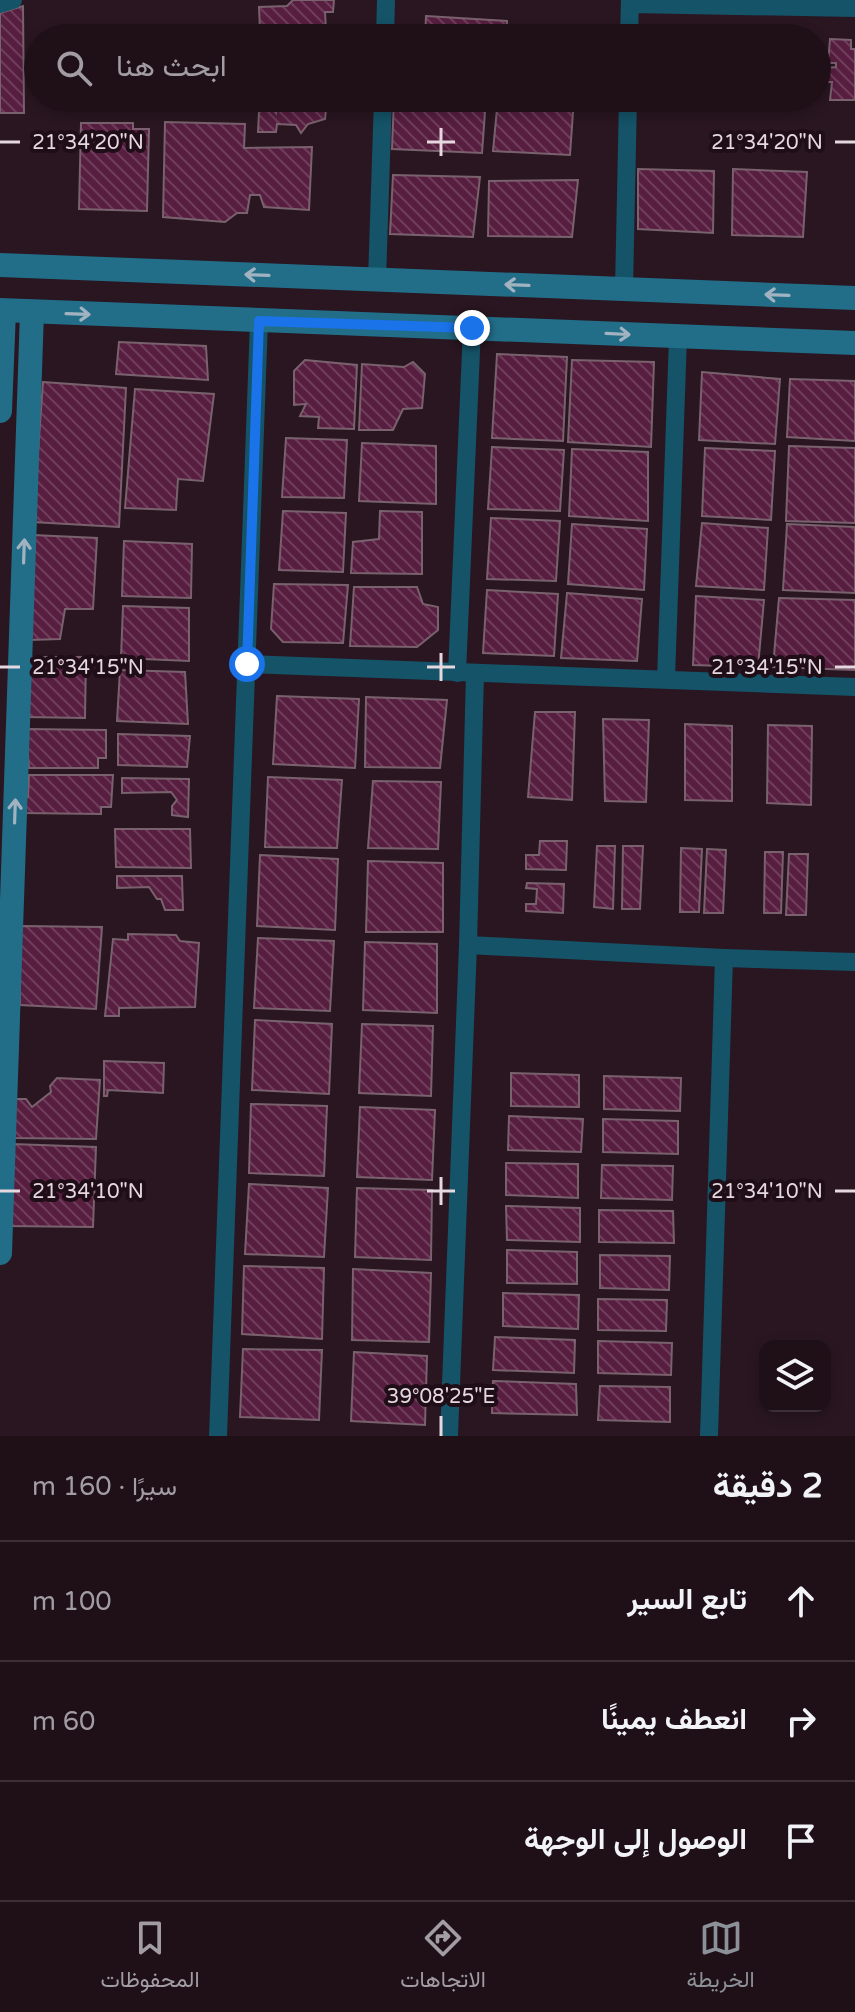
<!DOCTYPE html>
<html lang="ar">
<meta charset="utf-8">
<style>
body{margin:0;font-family:"Varela Round",Vazirmatn,sans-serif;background:#2c1e25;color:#f1f3f6;direction:rtl}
.controls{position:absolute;right:24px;bottom:24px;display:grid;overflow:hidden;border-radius:16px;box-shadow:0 4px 12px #0003}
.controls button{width:72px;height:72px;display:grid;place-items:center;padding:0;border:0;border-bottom:2px solid #3c3037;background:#1f1018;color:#f1f3f6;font:40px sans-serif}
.stop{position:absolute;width:24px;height:24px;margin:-18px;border:6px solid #1a73e8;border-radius:50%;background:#fff}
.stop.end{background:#1a73e8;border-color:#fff;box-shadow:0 2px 8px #0008}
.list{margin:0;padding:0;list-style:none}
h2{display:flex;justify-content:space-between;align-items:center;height:104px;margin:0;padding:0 32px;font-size:34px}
h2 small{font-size:26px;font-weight:400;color:#a19da2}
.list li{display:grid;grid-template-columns:52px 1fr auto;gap:24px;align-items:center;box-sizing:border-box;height:120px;padding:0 32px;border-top:2px solid #3c3037}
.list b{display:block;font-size:30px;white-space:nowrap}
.list em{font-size:26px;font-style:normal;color:#a19da2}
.icon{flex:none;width:44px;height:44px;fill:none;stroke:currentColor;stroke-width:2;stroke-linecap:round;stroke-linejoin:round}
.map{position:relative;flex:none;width:855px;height:1436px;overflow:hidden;direction:ltr}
.search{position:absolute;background:#1f1018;box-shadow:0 4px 12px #0003;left:24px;right:24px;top:24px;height:88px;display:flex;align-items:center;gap:20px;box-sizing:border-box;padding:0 28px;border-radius:44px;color:#a19da2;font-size:30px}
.sheet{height:464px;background:#1f1018}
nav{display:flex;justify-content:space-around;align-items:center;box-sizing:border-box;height:112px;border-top:2px solid #3c3037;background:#1f1018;font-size:22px;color:#a19da2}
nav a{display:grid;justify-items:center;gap:4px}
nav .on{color:#8c9099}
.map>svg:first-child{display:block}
.building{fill:url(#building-back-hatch);stroke:#79616d;stroke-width:2}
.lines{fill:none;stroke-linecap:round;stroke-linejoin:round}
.street{stroke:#155368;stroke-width:18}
.secondary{stroke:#226e89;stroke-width:24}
.oneway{stroke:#a1b3c1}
.route{stroke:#1a73e8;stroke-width:10}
.ticks{fill:none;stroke:#e6d8df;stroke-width:3}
.ticks-label{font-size:20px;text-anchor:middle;fill:#e6d8df;stroke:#1f0d17;stroke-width:8;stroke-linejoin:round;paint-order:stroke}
</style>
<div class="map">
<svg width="855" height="1436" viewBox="0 0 855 1436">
<defs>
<pattern id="building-back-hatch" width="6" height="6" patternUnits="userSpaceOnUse" patternTransform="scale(2)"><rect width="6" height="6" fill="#571e40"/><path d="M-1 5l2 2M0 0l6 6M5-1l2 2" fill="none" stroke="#6f3e5b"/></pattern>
</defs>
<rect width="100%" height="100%" fill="#291620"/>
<g class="building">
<polygon points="293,0 334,0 333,12 325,12 326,30 260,31 259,7 287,6"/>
<polygon points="23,6 24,113 0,113 0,13"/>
<polygon points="426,16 507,21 506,38 425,38"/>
<polygon points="88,30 156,32 156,38 88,38"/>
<polygon points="704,30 712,38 652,38 663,31"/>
<polygon points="737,30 806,32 806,38 737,38"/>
<polygon points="830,39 851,40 851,49 855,49 855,100 830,100 832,82 826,82 827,68 836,67 836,63 828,63"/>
<polygon points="274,98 318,98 319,104 326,110 325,119 308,124 301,133 296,125 277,124 276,132 258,132 259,112 266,109 273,109 276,113 277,100 275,101"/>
<polygon points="394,98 486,98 482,153 392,149"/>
<polygon points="498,98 574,98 570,155 493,151"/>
<polygon points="733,98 800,98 800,103 733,102"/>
<polygon points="165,122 245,124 244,148 312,147 309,210 264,207 260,195 250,195 247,213 237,213 225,222 163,217"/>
<polygon points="81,123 133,123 133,129 149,129 147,211 79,209"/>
<polygon points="638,169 714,171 713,233 638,229"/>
<polygon points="733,169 807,172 803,237 732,235"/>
<polygon points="393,175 480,177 473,237 390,234"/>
<polygon points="578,180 572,237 488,236 489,181"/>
<polygon points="119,342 206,346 208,380 116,374"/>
<polygon points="497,354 567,357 563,441 492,438"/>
<polygon points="305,360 357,365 354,429 318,428 319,417 300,416 306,404 294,405 294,371"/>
<polygon points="572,360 654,362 651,447 568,442"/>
<polygon points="413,362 425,374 422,408 403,409 393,430 359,430 362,364 404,367"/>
<polygon points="702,372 780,379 775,444 699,440"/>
<polygon points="790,379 855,381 855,441 787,437"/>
<polygon points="43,382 126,388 119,527 33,522"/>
<polygon points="135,389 214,394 203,481 178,479 176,510 125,508"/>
<polygon points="286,438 347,440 344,498 282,497"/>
<polygon points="362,443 436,446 436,504 359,501"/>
<polygon points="789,446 855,448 855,523 786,521"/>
<polygon points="492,447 564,450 560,511 488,509"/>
<polygon points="705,448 775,451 771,520 702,516"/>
<polygon points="572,449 648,452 648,521 569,516"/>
<polygon points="283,511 346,513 343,572 279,570"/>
<polygon points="380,511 422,512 422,574 351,573 353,542 379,539"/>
<polygon points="491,518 560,521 556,581 487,579"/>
<polygon points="702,523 768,528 764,590 696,586"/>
<polygon points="572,524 647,529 644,590 568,584"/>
<polygon points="787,524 855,527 855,593 783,590"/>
<polygon points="33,535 97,538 93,609 65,609 60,639 30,640"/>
<polygon points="124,541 192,544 191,598 122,596"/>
<polygon points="274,584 348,585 343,643 283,642 271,629"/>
<polygon points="354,587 417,587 423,604 438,607 438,630 417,647 350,646"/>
<polygon points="487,590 558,594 554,656 483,653"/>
<polygon points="567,593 642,599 637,661 561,658"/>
<polygon points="696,596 764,600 758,667 693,665"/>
<polygon points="779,598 855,600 855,670 773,667"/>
<polygon points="123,606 189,608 189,661 121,658"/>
<polygon points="29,657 86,657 85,718 26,717"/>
<polygon points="120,670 185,672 188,724 117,721"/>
<polygon points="277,696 359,699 355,768 273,764"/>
<polygon points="366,697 447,700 440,768 365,767"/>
<polygon points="535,712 575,712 572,800 528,797"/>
<polygon points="603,719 649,720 646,802 605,801"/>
<polygon points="685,724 732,726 732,801 685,800"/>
<polygon points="768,725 812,726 811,805 767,803"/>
<polygon points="26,729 106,730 106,758 98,758 98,768 29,768"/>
<polygon points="118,734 190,736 187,767 118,765"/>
<polygon points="29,775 113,775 111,807 101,807 101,814 23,813 23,798 28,797"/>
<polygon points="268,777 342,780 337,848 265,847"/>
<polygon points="122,778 189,779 188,817 172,815 172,806 177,800 171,792 122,793"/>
<polygon points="373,781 441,782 438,849 368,848"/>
<polygon points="115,829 190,829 191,868 116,867"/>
<polygon points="540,841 567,841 566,870 526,869 526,855 539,855"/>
<polygon points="597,846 615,846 613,909 594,907"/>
<polygon points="623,846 643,846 640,909 622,909"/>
<polygon points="681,848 702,849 699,912 680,912"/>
<polygon points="707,849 726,850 723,913 704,913"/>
<polygon points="765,852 783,852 781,913 764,913"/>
<polygon points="789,854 808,854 806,915 786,915"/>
<polygon points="260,855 338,859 335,930 257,926"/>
<polygon points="368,861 443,863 443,932 366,932"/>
<polygon points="117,876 182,876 183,910 165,910 161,899 157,899 149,887 117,888"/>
<polygon points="527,883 564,884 563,913 526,911 526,904 536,904 537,889 526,888"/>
<polygon points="20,926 102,927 96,1009 20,1005"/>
<polygon points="128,934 176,935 180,941 199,943 195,1007 119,1008 119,1016 105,1016 113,939 128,940"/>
<polygon points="258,938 334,941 330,1011 254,1008"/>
<polygon points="365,942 437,944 437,1013 363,1010"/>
<polygon points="255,1020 332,1024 329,1094 252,1090"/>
<polygon points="362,1024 433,1026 431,1096 359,1093"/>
<polygon points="104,1061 164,1063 163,1093 108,1090 107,1096 104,1096"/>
<polygon points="511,1073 579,1075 579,1107 511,1106"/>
<polygon points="604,1076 681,1078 680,1111 604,1109"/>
<polygon points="57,1078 100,1080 96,1139 14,1138 14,1099 26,1099 32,1107 51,1092 50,1086"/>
<polygon points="251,1104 327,1106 324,1176 249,1173"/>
<polygon points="360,1107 435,1110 432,1180 357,1177"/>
<polygon points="509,1116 583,1119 581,1152 508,1150"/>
<polygon points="603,1119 678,1121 678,1154 603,1152"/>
<polygon points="12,1144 96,1147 93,1227 6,1226"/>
<polygon points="506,1163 578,1164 578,1198 506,1195"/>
<polygon points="602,1165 673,1166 672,1200 601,1198"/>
<polygon points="249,1184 328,1188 324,1257 245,1254"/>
<polygon points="357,1188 432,1190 431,1260 355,1257"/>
<polygon points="506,1206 580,1208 580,1242 507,1240"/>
<polygon points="599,1210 673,1211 674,1243 599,1242"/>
<polygon points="507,1250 577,1252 577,1284 507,1283"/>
<polygon points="600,1255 670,1256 669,1290 600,1288"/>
<polygon points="244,1266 324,1268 322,1339 242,1334"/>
<polygon points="353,1269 431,1273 429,1342 352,1340"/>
<polygon points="503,1293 579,1295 578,1329 503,1326"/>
<polygon points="598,1299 667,1300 666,1331 598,1330"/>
<polygon points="495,1337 575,1340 574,1373 493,1370"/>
<polygon points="598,1341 672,1343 671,1375 598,1373"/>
<polygon points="243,1349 322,1350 319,1420 240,1417"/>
<polygon points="354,1352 427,1356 425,1425 351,1421"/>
<polygon points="493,1381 576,1384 577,1415 492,1413"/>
<polygon points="600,1386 670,1387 670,1422 598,1420"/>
</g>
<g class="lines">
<g class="street">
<polyline points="0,4 13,0"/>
<polyline points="630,4 855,8"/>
<polyline points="385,38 386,0"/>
<polyline points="629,38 630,0"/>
<polyline points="377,280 383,98"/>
<polyline points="624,289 628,98"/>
<polyline points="247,664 855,687"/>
<polyline points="457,673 472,328"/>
<polyline points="666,679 678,337"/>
<polyline points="468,945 724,958 855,962"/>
<polyline points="218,1436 259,321"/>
<polyline points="449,1436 468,945 475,673"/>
<polyline points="709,1436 724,958"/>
</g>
<g class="secondary">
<polyline points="0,265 855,298"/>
<polyline points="0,310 855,343"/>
<polyline points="0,411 4,311"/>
<polyline points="0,1253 32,312"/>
</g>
</g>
<defs><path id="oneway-shaft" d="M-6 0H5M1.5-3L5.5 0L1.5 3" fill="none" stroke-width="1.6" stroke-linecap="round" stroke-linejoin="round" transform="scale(2)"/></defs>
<g class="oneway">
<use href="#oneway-shaft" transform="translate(257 275) rotate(-178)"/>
<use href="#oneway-shaft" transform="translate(517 285) rotate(-178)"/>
<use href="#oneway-shaft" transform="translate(777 295) rotate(-178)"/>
<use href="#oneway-shaft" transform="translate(78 314) rotate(2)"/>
<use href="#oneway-shaft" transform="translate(618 334) rotate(3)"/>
<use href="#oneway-shaft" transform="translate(24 551) rotate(-88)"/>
<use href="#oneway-shaft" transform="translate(15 811) rotate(-88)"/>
</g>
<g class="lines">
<polyline class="route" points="247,664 259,321 472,328"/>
</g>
<path class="ticks" d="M 441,128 L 441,156M 0,142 L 20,142M 427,142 L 455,142M 835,142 L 855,142M 441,653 L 441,681M 0,667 L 20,667M 427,667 L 455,667M 835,667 L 855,667M 441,1177 L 441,1205M 0,1191 L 20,1191M 427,1191 L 455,1191M 835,1191 L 855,1191M 441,1416 L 441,1436"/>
<g class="ticks-label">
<text x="88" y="149">21°34'20"N</text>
<text x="767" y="149">21°34'20"N</text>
<text x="88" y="674">21°34'15"N</text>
<text x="767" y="674">21°34'15"N</text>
<text x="88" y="1198">21°34'10"N</text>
<text x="767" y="1198">21°34'10"N</text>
<text x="441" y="1403">39°08'25"E</text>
</g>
</svg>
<div class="controls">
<button><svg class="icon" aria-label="layers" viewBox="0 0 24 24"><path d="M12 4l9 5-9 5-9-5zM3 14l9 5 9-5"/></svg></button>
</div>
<div class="stop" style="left:247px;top:664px"></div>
<div class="stop end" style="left:472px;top:328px"></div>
<div class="search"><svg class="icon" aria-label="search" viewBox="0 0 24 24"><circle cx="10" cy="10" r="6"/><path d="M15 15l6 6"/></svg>ابحث هنا</div>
</div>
<section class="sheet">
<h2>2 دقيقة<small>سيرًا · 160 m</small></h2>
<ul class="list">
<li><svg class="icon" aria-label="ahead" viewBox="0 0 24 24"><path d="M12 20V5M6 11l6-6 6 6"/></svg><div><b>تابع السير</b></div><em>100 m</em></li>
<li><svg class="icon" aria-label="right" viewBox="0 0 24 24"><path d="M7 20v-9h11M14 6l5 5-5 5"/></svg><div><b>انعطف يمينًا</b></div><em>60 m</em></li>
<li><svg class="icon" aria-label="arrive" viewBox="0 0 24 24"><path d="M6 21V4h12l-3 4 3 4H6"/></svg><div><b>الوصول إلى الوجهة</b></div></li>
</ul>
</section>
<nav>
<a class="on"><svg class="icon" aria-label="map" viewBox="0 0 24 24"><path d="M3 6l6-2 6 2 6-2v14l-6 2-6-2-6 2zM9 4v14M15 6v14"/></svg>الخريطة</a>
<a><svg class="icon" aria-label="directions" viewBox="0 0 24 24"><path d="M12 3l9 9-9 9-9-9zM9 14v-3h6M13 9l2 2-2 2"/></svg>الاتجاهات</a>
<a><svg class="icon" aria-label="saved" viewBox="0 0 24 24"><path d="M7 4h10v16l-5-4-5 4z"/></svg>المحفوظات</a>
</nav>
